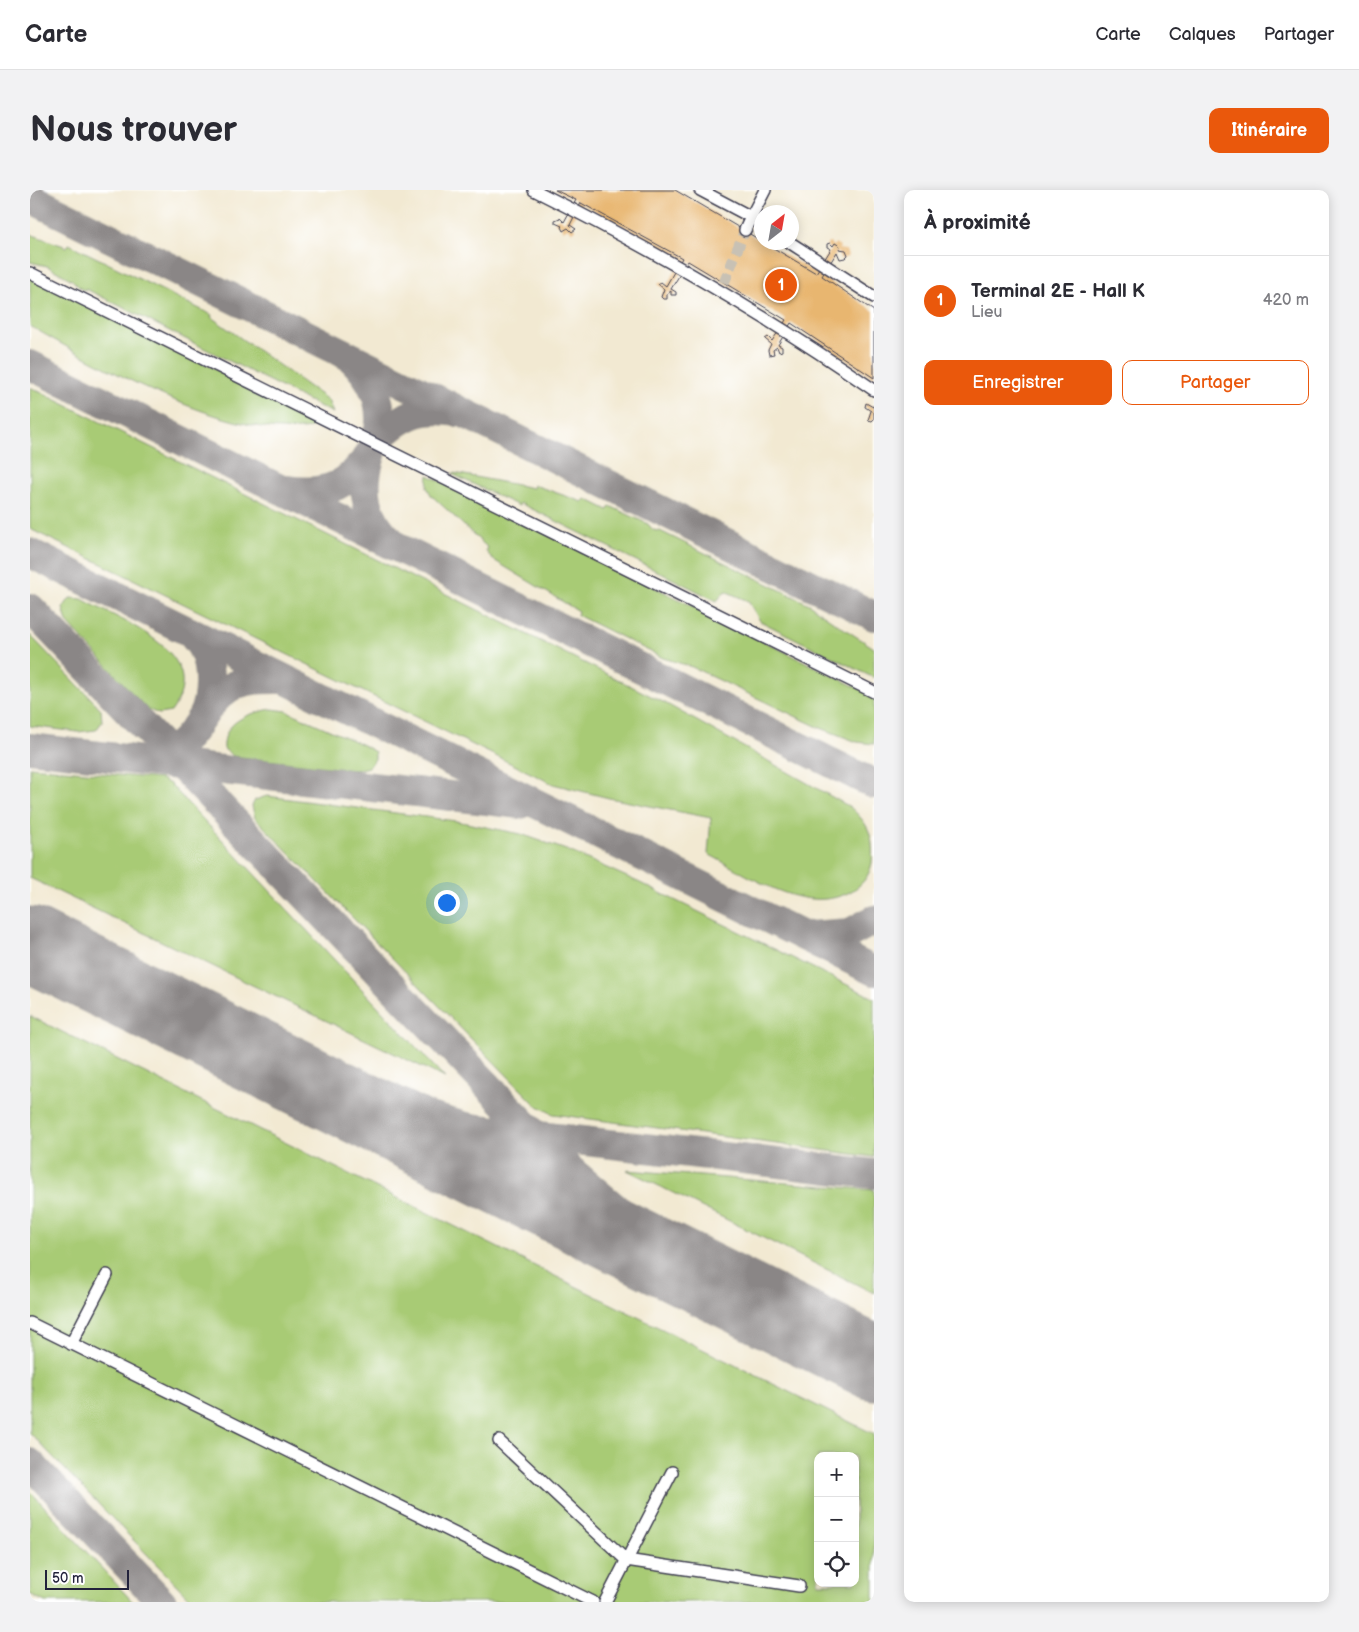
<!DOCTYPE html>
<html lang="fr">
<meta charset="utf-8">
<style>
body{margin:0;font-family:"Balsamiq Sans",sans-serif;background:#f2f2f3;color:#2b2b33}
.controls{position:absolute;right:15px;bottom:15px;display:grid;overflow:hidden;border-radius:10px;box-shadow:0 2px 12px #0003}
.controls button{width:45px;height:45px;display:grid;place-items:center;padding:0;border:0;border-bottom:1px solid #e1e1e2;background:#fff;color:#2b2b33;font:25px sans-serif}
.compass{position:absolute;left:724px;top:15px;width:45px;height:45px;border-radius:50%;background:#fff;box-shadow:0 2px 12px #0003;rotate:31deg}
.scale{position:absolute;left:15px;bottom:12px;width:84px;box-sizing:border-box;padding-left:5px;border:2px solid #22223b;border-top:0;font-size:14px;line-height:18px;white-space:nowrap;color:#22223b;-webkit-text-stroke:4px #fff;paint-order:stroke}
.you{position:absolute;left:416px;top:712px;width:18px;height:18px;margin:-12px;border:4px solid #fff;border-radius:50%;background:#1a73e8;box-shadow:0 0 0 8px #1a73e833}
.badge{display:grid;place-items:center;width:32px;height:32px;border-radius:50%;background:#ea580c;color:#fff;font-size:16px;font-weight:700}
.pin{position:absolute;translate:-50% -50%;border:2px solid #fff;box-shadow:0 1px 5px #0006}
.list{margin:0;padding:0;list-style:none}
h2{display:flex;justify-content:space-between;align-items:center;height:65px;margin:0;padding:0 20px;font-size:21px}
h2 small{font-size:16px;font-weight:400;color:#7c7c81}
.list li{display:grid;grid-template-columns:32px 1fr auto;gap:15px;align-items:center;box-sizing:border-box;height:90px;padding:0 20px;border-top:1px solid #e1e1e2}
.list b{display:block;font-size:19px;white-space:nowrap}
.list p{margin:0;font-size:16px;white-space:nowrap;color:#7c7c81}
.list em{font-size:16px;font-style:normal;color:#7c7c81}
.actions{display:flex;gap:10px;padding:15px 20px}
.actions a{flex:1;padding:11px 0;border:1px solid #ea580c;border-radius:10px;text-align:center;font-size:18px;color:#ea580c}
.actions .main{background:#ea580c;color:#fff}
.icon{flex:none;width:28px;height:28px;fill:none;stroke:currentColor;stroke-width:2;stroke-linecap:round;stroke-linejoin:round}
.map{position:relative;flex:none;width:844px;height:1412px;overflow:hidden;border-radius:10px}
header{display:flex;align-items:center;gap:30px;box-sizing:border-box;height:70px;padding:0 25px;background:#fff;border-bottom:1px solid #e1e1e2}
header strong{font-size:24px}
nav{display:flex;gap:28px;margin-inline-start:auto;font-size:18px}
.intro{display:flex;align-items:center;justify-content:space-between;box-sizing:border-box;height:120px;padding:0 30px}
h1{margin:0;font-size:35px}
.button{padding:12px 22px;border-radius:10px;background:#ea580c;color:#fff;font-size:18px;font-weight:700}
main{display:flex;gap:30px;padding:0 30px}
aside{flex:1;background:#fff;border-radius:10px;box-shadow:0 2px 12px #0003}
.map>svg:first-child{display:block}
.green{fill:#a8cb74;stroke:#657658;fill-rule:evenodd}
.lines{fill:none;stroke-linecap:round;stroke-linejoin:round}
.taxiway{stroke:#8a8686;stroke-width:30}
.runway{stroke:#8a8686;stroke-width:75}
.building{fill:#e8b670}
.minor-tunnel{stroke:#c8c1b4;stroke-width:11;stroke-dasharray:11 5.5;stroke-linecap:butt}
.minor-casing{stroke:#414052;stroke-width:14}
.minor{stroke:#fff;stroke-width:11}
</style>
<header>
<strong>Carte</strong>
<nav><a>Carte</a><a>Calques</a><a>Partager</a></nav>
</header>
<div class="intro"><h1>Nous trouver</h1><a class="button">Itinéraire</a></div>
<main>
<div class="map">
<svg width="844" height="1412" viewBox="0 0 844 1412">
<rect width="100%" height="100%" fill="#fff"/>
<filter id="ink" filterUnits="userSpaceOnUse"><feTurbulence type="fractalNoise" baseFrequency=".02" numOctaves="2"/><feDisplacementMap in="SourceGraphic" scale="10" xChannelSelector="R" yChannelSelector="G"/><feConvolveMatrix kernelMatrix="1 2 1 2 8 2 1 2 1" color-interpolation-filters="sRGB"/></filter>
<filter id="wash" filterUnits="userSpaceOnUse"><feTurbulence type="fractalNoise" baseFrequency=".0096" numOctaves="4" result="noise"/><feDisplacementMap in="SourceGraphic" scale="20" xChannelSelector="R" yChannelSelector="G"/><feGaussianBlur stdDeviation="1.12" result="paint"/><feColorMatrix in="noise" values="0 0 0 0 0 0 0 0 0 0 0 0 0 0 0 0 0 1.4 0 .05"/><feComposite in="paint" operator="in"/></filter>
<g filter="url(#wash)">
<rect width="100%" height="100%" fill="#f2e9d2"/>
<g class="green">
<polygon points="0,44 37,57 39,54 182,125 181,127 291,205 298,210 303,223 58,100 51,99 42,90 17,76 0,72"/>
<path d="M 0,87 L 285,228 L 281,238 C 200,251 70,176 0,136 Z"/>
<path d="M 0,197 L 635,513 L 820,617 C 839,634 844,646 842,673 C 839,687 832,695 820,702 C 773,726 719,685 678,664 L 681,628 L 579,608 L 523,594 L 0,339 Z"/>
<path d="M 424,283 L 503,298 L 504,295 L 553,312 L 556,309 L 578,320 L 580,316 L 618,334 L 623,340 L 630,341 L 781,415 C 784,420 835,452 844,458 L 844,488 L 730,431 L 718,411 L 695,401 L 687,411 L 490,313 L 489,316 L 422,284 Z"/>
<polygon points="398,285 844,506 844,554 827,552 788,537 662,477 633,468 547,425 548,421 462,369 456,361 458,358 401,305 397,297"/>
<path d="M 40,408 L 52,409 C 93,432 184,463 141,522 L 129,524 L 117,519 L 37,432 L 33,418 Z"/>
<polygon points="0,445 71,519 72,532 66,540 48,542 0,536"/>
<path d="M 242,519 L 257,521 L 333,555 L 345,562 L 345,569 L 339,577 L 325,580 L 203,566 L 194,559 C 192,531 219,523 242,519 Z"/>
<polygon points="0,577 131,589 140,594 415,888 0,688"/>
<polygon points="237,606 426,631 491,644 539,661 608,692 844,808 844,967 523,924 506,915 225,628 222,616 225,610"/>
<path d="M 0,826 L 844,1244 L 844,1412 L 163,1412 L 0,1243 ZM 788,1266 L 825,1266 L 825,1393 L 788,1393 Z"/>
<polygon points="597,980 844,1000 844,1103"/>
<polygon points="0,1301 103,1412 15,1412 0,1404"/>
</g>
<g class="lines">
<g class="taxiway">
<polyline points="0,8 844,426"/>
<path d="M 323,170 C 339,186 351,207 350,231 C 350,243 344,253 341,265 C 330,297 335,329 362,352"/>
<polyline points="0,175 844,594"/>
<path d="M 347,250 C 373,225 390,216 427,222"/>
<path d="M 258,300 C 298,306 319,295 341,262"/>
<polyline points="0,363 844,781"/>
<path d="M 0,418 L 527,968 C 572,1008 618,1047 669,1079 C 711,1105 756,1127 800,1151"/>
<path d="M 160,442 C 164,447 169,452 172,458 C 182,477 181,509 172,527"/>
<polyline points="0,558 491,614"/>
<path d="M 121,569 C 168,558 165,520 199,498 C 214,488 236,489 252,489"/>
<polyline points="777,746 820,743 844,730"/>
<polyline points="194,850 289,893 355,915 440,938 844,984"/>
<polyline points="0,1273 132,1412"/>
</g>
<polyline class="runway" points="0,754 844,1173"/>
</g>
<g id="blocks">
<g class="building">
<polygon points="525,0 645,0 786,83 801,59 797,57 797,54 800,53 803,56 805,53 810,56 809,59 816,60 818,65 815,68 810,69 807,62 792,86 844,121 844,188 761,133 748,155 752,157 752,161 749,162 747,157 743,160 744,164 739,165 738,160 741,154 735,149 738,147 742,151 756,130 658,71 641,99 646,102 646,105 641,105 641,101 637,104 637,109 633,109 631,107 634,99 628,94 631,92 636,96 652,68 551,13 540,35 546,39 542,42 538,38 533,41 531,37 532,36 525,33 525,30 530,28 534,32 546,10"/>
<polygon points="836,213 843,217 844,215 844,229 842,231 838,230 841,221 835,217"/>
</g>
</g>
</g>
<g filter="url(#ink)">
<use href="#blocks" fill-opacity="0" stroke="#414052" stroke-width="1"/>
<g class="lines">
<polyline class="minor-tunnel" points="694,93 715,40"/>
<g class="minor-casing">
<g id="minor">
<path d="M 504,0 C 622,59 736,125 844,200"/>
<polyline points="670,0 721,27 715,40"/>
<polyline points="732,34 721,27 735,0"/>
<polyline points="759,52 844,107"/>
<polyline points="0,83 844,502"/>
<polyline points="0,1133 563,1412"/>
<polyline points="41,1154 77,1085"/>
<polyline points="469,1251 596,1370 769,1396"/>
<polyline points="575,1412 642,1282"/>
</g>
</g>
<use href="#minor" class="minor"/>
</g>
</g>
</svg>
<div class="controls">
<button>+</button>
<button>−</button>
<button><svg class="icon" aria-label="locate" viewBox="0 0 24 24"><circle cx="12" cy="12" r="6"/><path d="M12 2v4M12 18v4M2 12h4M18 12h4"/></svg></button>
</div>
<svg class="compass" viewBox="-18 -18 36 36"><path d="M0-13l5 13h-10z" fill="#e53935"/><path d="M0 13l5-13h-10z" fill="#7c7c81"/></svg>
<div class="scale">50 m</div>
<div class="you"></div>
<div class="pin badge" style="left:751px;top:95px">1</div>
</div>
<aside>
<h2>À proximité<small></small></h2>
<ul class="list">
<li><span class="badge">1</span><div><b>Terminal 2E - Hall K</b><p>Lieu</p></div><em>420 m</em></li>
</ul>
<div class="actions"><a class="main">Enregistrer</a><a>Partager</a></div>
</aside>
</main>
